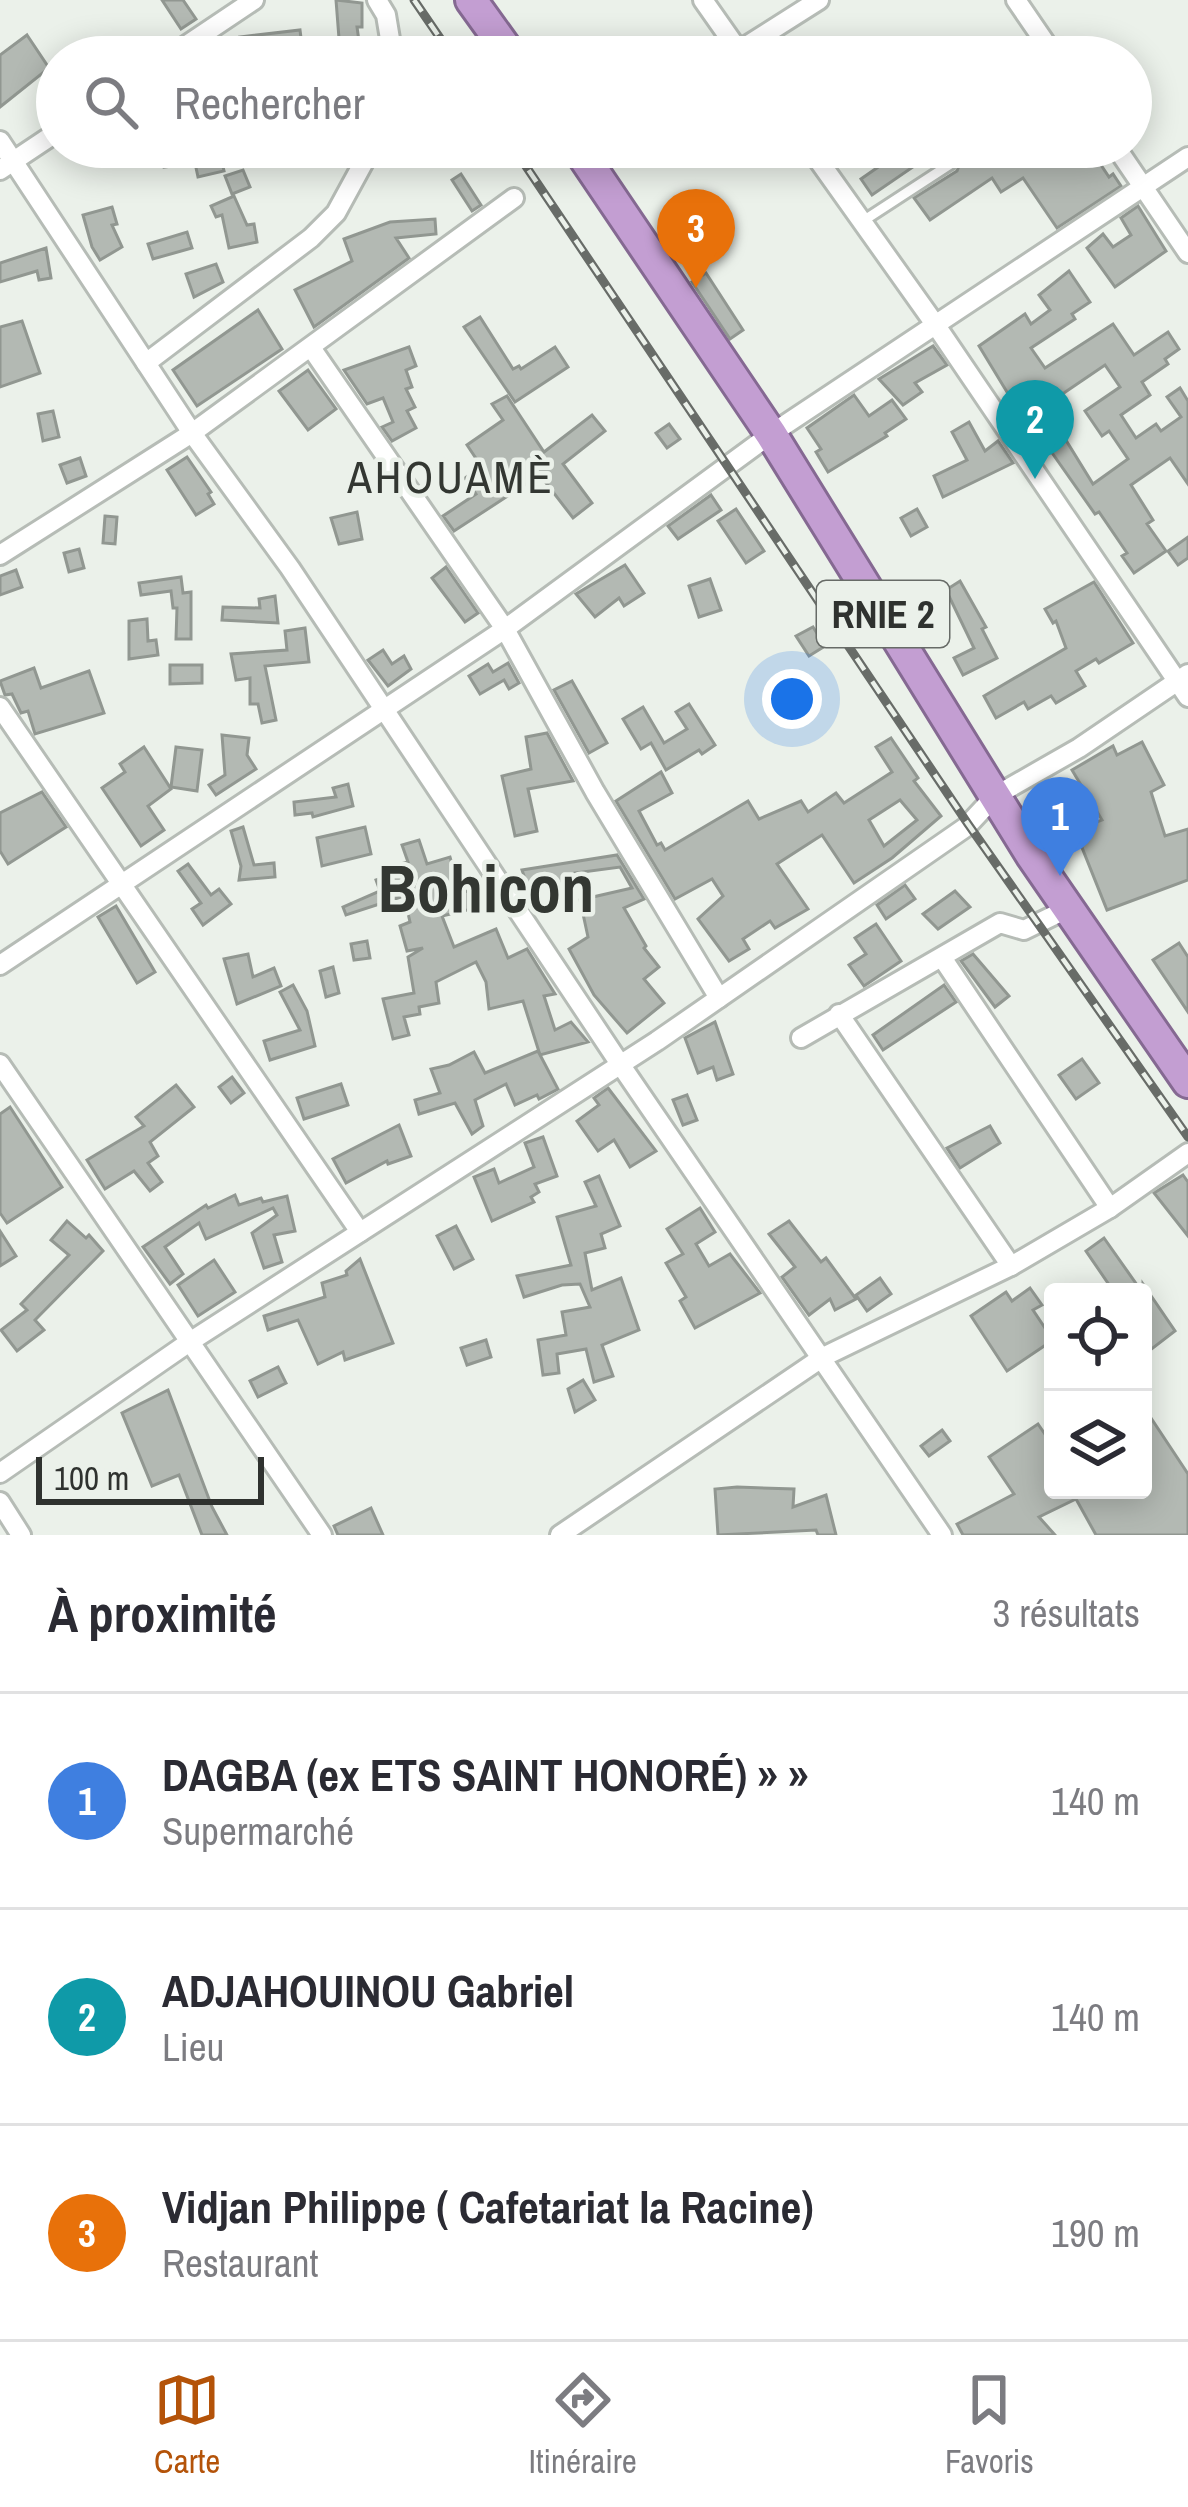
<!DOCTYPE html>
<html lang="fr">
<meta charset="utf-8">
<style>
body{margin:0;font-family:"Archivo Narrow",sans-serif;background:#f7f7f7;color:#2b2b33}
.controls{position:absolute;right:36px;bottom:36px;display:grid;overflow:hidden;border-radius:12px;box-shadow:0 6px 30px #0003}
.controls button{width:108px;height:108px;display:grid;place-items:center;padding:0;border:0;border-bottom:3px solid #e1e1e2;background:#fff;color:#2b2b33;font:60px sans-serif}
.scale{position:absolute;left:36px;bottom:30px;width:228px;box-sizing:border-box;padding-left:12px;border:6px solid #2f322f;border-top:0;font-size:33px;line-height:42px;white-space:nowrap;color:#2f322f;-webkit-text-stroke:9px #ebf1ea;paint-order:stroke}
.you{position:absolute;left:792px;top:699px;width:42px;height:42px;margin:-30px;border:9px solid #fff;border-radius:50%;background:#1a73e8;box-shadow:0 0 0 18px #1a73e833}
.badge{display:grid;place-items:center;width:78px;height:78px;border-radius:50%;background:#b45309;color:#fff;font-size:39px;font-weight:700}
.pin{position:absolute;translate:-50% -99px;filter:drop-shadow(0 3px 6px #0008)}
.pin::after{content:'';position:absolute;top:63px;width:42px;height:36px;background:inherit;clip-path:polygon(0 0,100% 0,50% 100%)}
.list{margin:0;padding:0;list-style:none}
h2{display:flex;justify-content:space-between;align-items:center;height:156px;margin:0;padding:0 48px;font-size:51px}
h2 small{font-size:39px;font-weight:400;color:#7c7c81}
.list li{display:grid;grid-template-columns:78px 1fr auto;gap:36px;align-items:center;box-sizing:border-box;height:216px;padding:0 48px;border-top:3px solid #e1e1e2}
.list b{display:block;font-size:45px;white-space:nowrap}
.list p{margin:0;font-size:39px;white-space:nowrap;color:#7c7c81}
.list em{font-size:39px;font-style:normal;color:#7c7c81}
.icon{flex:none;width:66px;height:66px;fill:none;stroke:currentColor;stroke-width:2;stroke-linecap:round;stroke-linejoin:round}
.map{position:relative;flex:none;width:1188px;height:1535px;overflow:hidden}
.search{position:absolute;background:#fff;box-shadow:0 6px 30px #0003;left:36px;right:36px;top:36px;height:132px;display:flex;align-items:center;gap:30px;box-sizing:border-box;padding:0 42px;border-radius:66px;color:#7c7c81;font-size:45px}
.sheet{height:804px;background:#fff}
nav{display:flex;justify-content:space-around;align-items:center;box-sizing:border-box;height:168px;border-top:3px solid #e1e1e2;background:#fff;font-size:33px;color:#7c7c81}
nav a{display:grid;justify-items:center;gap:6px}
nav .on{color:#b45309}
.map>svg:first-child{display:block}
.building{fill:#b3b9b3;stroke:#919791;stroke-width:3;fill-rule:evenodd}
.lines{fill:none;stroke-linecap:round;stroke-linejoin:round}
.service-casing{stroke:#b6bcb6;stroke-width:15}
.minor-casing{stroke:#b6bcb6;stroke-width:24}
.trunk-casing{stroke:#856992;stroke-width:36}
.service{stroke:#fff;stroke-width:9}
.minor{stroke:#fff;stroke-width:18}
.trunk{stroke:#c39ed2;stroke-width:30}
.rail-casing{stroke:#686c68;stroke-width:9}
.rail{stroke:#ebf1ea;stroke-width:4.5;stroke-dasharray:14;stroke-linecap:butt}
.labels{text-anchor:middle;stroke-width:9;stroke-linejoin:round;paint-order:stroke}
.shield{fill:#ebf1ea;stroke:#676b67;stroke-width:3}
.shield-label{font-size:39px;font-weight:bold;fill:#2f322f}
.neighbourhood-label{font-size:45px;letter-spacing:3px;fill:#333732;stroke:#ebf1ea}
.town-label{font-size:66px;font-weight:bold;fill:#333732;stroke:#ebf1ea}
</style>
<div class="map">
<svg width="1188" height="1535" viewBox="0 0 1188 1535">
<rect width="100%" height="100%" fill="#ebf1ea"/>
<g class="building">
<polygon points="162,0 183,0 196,19 181,29"/>
<polygon points="336,0 362,3 362,27 357,27 360,48 340,51"/>
<polygon points="300,30 302,46 261,50 263,57 229,57 226,47 242,42 240,37"/>
<polygon points="27,35 49,68 0,107 0,55"/>
<polygon points="196,147 214,147 215,159 221,158 224,171 198,177 195,163 164,167 161,152"/>
<polygon points="907,147 942,147 872,195 861,179"/>
<polygon points="982,147 1030,147 1043,165 1071,147 1089,147 1109,177 1113,174 1121,186 1057,228 1023,178 1001,192 992,178 930,220 914,198 957,171 961,161"/>
<polygon points="243,170 250,187 232,194 225,176"/>
<polygon points="461,174 481,205 472,211 452,180"/>
<polygon points="234,196 247,225 254,224 257,242 229,248 222,215 216,217 211,206"/>
<polygon points="1138,206 1166,251 1115,287 1087,248 1103,234 1113,247 1131,235 1121,218"/>
<polygon points="112,207 117,224 112,225 122,247 100,260 92,247 83,215"/>
<polygon points="435,219 436,234 396,238 409,258 314,327 295,290 352,261 344,239 390,222"/>
<polygon points="187,232 192,248 153,259 148,244"/>
<polygon points="46,248 51,278 39,280 37,271 0,282 0,263"/>
<polygon points="216,264 223,282 194,297 186,274"/>
<polygon points="1069,271 1090,302 1072,314 1075,319 1031,348 1045,368 1113,324 1134,355 1168,332 1179,349 1165,359 1168,364 1142,382 1150,395 1121,415 1136,438 1156,424 1161,431 1181,417 1167,397 1180,388 1188,401 1188,484 1170,458 1131,485 1153,520 1147,524 1166,551 1134,573 1122,556 1127,553 1099,512 1095,514 1043,440 1059,429 1093,484 1128,459 1109,431 1102,436 1085,411 1120,387 1105,365 1024,420 979,346 1025,314 1031,324 1050,310 1039,295"/>
<polygon points="706,273 743,330 730,339 692,282"/>
<polygon points="258,310 282,349 197,406 173,370"/>
<polygon points="480,317 513,369 519,366 521,369 555,347 568,367 515,402 464,327"/>
<polygon points="22,321 40,373 0,387 0,327"/>
<polygon points="933,346 947,365 915,383 922,392 903,405 879,379"/>
<polygon points="409,347 416,366 406,370 412,387 406,389 415,407 407,411 416,428 392,441 382,427 393,422 383,398 367,404 344,370"/>
<polygon points="308,370 336,409 308,430 279,391"/>
<polygon points="854,395 869,416 892,400 906,419 885,433 887,436 828,472 816,452 821,449 807,428"/>
<polygon points="507,396 544,452 592,415 605,431 563,464 592,503 573,518 540,475 454,531 443,516 476,494 465,478 481,466 467,445 503,420 492,404"/>
<polygon points="53,411 59,437 43,441 38,414"/>
<polygon points="969,422 985,451 998,441 1013,463 943,497 934,476 967,460 952,432"/>
<polygon points="669,424 680,439 667,448 656,433"/>
<polygon points="187,457 211,492 208,494 214,504 196,515 167,470"/>
<polygon points="80,458 86,476 67,483 60,465"/>
<polygon points="711,495 721,510 678,539 668,526"/>
<polygon points="736,509 764,551 746,563 718,521"/>
<polygon points="917,509 927,527 911,536 901,518"/>
<polygon points="357,512 362,539 339,544 331,518"/>
<polygon points="105,516 117,517 115,544 103,543"/>
<polygon points="1188,537 1188,558 1178,565 1168,551"/>
<polygon points="79,549 84,568 69,572 64,553"/>
<polygon points="625,565 644,593 624,606 619,598 595,617 576,594"/>
<polygon points="446,567 478,613 465,622 432,578"/>
<polygon points="16,570 22,587 0,595 0,576"/>
<polygon points="181,577 183,593 191,592 191,639 176,639 177,608 173,608 171,591 141,595 139,583"/>
<polygon points="710,579 721,610 699,617 689,586"/>
<polygon points="960,581 986,627 982,629 997,658 963,675 954,658 974,648 946,590"/>
<polygon points="1094,582 1133,643 1099,663 1096,659 1076,671 1085,686 1056,703 1051,696 1028,709 1024,702 996,718 984,696 1066,648 1056,621 1053,623 1045,609"/>
<polygon points="275,596 278,623 222,620 223,607 260,608 259,599"/>
<polygon points="147,619 148,641 156,640 158,655 129,659 129,621"/>
<polygon points="813,627 825,646 809,656 796,636"/>
<polygon points="305,628 309,662 265,666 276,720 262,723 258,704 250,704 250,678 236,680 231,654 287,650 285,631"/>
<polygon points="383,650 392,664 404,656 411,669 388,686 368,660"/>
<polygon points="508,663 519,683 509,689 504,680 480,694 469,676 488,664 493,672"/>
<polygon points="170,665 202,665 202,683 170,684"/>
<polygon points="34,668 41,688 89,671 104,713 35,734 28,711 21,713 12,694 5,695 0,681"/>
<polygon points="572,681 607,743 589,753 554,690"/>
<polygon points="689,704 715,745 702,754 699,750 666,770 651,743 641,749 623,719 643,707 664,743 687,729 676,712"/>
<polygon points="547,733 573,781 528,789 537,831 515,836 502,776 531,769 526,737"/>
<polygon points="222,735 249,738 247,755 256,769 216,795 209,785 225,775"/>
<path d="M 891,738 L 918,778 L 914,781 L 941,816 L 892,858 L 854,883 L 822,835 L 777,864 L 808,909 L 775,928 L 770,921 L 743,939 L 749,949 L 729,961 L 698,919 L 723,896 L 712,879 L 675,899 L 616,801 L 661,772 L 672,793 L 639,811 L 657,845 L 661,843 L 665,850 L 748,801 L 759,819 L 801,801 L 808,812 L 836,793 L 844,803 L 892,772 L 876,747 ZM 900,800 L 917,820 L 884,846 L 869,820 Z"/>
<polygon points="1142,742 1164,785 1151,792 1165,836 1188,829 1188,880 1107,910 1075,830 1102,820 1072,770 1113,746 1117,755"/>
<polygon points="144,747 171,789 148,806 164,830 141,846 102,788 125,772 120,764"/>
<polygon points="176,747 202,750 197,791 171,787"/>
<polygon points="348,784 353,806 313,817 312,813 295,815 294,802 336,797 333,788"/>
<polygon points="42,792 66,827 8,864 0,851 0,813"/>
<polygon points="243,827 254,865 274,863 275,877 239,880 241,866 231,831"/>
<polygon points="365,827 371,854 322,866 317,838"/>
<polygon points="419,840 427,864 450,857 461,893 471,890 476,908 442,916 454,947 496,929 508,958 527,949 555,994 544,996 555,1030 571,1022 588,1042 540,1055 523,1001 489,1009 486,982 476,962 436,982 439,1003 419,1007 420,1014 404,1017 409,1035 393,1039 383,999 414,993 408,957 423,948 407,951 400,926 410,922 404,896 346,915 343,907 380,891 376,880 398,873 396,865 408,862 402,845"/>
<polygon points="617,855 644,899 624,908 646,946 644,948 659,967 644,979 664,1003 627,1033 594,995 569,949 588,937 580,900 632,888 620,867 575,873 576,880 528,888 522,870"/>
<polygon points="188,864 211,895 219,889 231,904 203,925 192,909 201,903 178,871"/>
<polygon points="905,885 915,899 886,919 877,905"/>
<polygon points="955,891 970,907 938,929 923,914"/>
<polygon points="116,906 155,972 137,983 98,917"/>
<polygon points="876,924 901,961 864,986 849,965 866,954 855,938"/>
<polygon points="367,941 370,958 354,960 351,944"/>
<polygon points="1179,943 1188,957 1188,1012 1153,960"/>
<polygon points="248,954 253,977 274,968 281,986 237,1004 224,959"/>
<polygon points="973,954 1009,996 995,1007 961,961"/>
<polygon points="333,967 339,993 326,997 320,971"/>
<polygon points="293,985 307,1011 315,1046 270,1060 264,1041 300,1030 280,992"/>
<polygon points="944,985 956,1002 883,1050 873,1035"/>
<polygon points="715,1022 733,1074 717,1080 713,1067 698,1073 685,1038"/>
<polygon points="538,1051 558,1089 539,1099 537,1095 515,1105 506,1084 475,1100 483,1126 472,1134 455,1103 419,1114 415,1100 440,1093 431,1069 449,1065 474,1052 485,1073"/>
<polygon points="1082,1059 1099,1083 1076,1099 1059,1075"/>
<polygon points="232,1077 244,1093 231,1103 219,1087"/>
<polygon points="341,1084 348,1105 304,1119 297,1098"/>
<polygon points="176,1085 194,1107 150,1142 158,1156 148,1163 162,1182 150,1191 134,1171 105,1189 87,1160 144,1126 136,1117"/>
<polygon points="608,1088 656,1151 630,1167 614,1140 598,1151 577,1121 599,1105 594,1098"/>
<polygon points="687,1095 697,1120 683,1125 673,1100"/>
<polygon points="10,1107 62,1187 7,1223 0,1213 0,1114"/>
<polygon points="399,1125 411,1156 388,1164 387,1161 346,1183 333,1159"/>
<polygon points="990,1126 1000,1143 960,1168 947,1148"/>
<polygon points="543,1137 557,1176 535,1184 539,1192 531,1197 534,1202 492,1221 474,1177 494,1169 499,1183 534,1167 525,1143"/>
<polygon points="1183,1175 1188,1182 1188,1236 1154,1193"/>
<polygon points="599,1176 620,1226 601,1234 605,1248 585,1253 592,1290 621,1278 639,1330 602,1345 613,1376 594,1382 586,1349 557,1354 559,1373 543,1375 538,1340 566,1335 562,1312 590,1307 580,1284 562,1285 524,1297 517,1276 571,1265 557,1217 596,1206 585,1182"/>
<polygon points="235,1195 239,1205 261,1198 263,1202 287,1196 295,1231 274,1235 282,1262 264,1268 252,1233 277,1215 273,1208 206,1239 199,1223 165,1247 183,1274 170,1284 143,1247 206,1205 208,1208"/>
<polygon points="700,1208 715,1232 696,1244 709,1266 730,1254 760,1293 695,1328 680,1301 686,1297 666,1263 683,1254 667,1229"/>
<polygon points="67,1221 86,1238 89,1235 103,1251 35,1320 44,1330 17,1351 1,1330 27,1310 21,1304 69,1255 51,1240"/>
<polygon points="789,1221 821,1262 826,1258 856,1299 835,1310 830,1299 809,1315 782,1277 795,1267 769,1234"/>
<polygon points="456,1226 473,1259 454,1269 437,1236"/>
<polygon points="0,1231 16,1256 0,1266"/>
<polygon points="1104,1238 1142,1292 1114,1292 1086,1251"/>
<polygon points="360,1259 393,1343 345,1360 343,1352 318,1364 298,1320 268,1330 264,1316 325,1297 322,1283 347,1275 346,1271"/>
<polygon points="214,1260 235,1292 198,1316 178,1285"/>
<polygon points="880,1278 891,1294 867,1311 856,1295"/>
<polygon points="1143,1284 1175,1331 1149,1351 1143,1343"/>
<polygon points="1030,1288 1042,1305 1033,1310 1053,1340 1007,1371 971,1316 1006,1292 1012,1301"/>
<polygon points="486,1340 491,1357 467,1365 461,1348"/>
<polygon points="278,1367 286,1383 258,1397 250,1381"/>
<polygon points="583,1380 595,1400 575,1412 568,1389"/>
<polygon points="168,1390 212,1507 227,1535 202,1535 179,1475 152,1486 122,1413"/>
<polygon points="1151,1418 1188,1474 1188,1535 1096,1535 1076,1499 1039,1517 1055,1535 963,1535 957,1524 1014,1494 989,1457 1038,1424 1053,1446 1053,1490 1143,1490 1143,1423"/>
<polygon points="942,1430 950,1441 929,1456 921,1446"/>
<polygon points="737,1487 794,1489 793,1507 826,1495 836,1535 818,1535 816,1530 718,1535 715,1489"/>
<polygon points="371,1508 383,1535 338,1535 334,1526"/>
</g>
<g class="lines">
<g class="service-casing">
<polyline id="service" points="863,221 952,163"/>
</g>
<g class="minor-casing">
<g id="minor">
<polyline points="377,0 386,15 393,57"/>
<polyline points="703,0 743,57"/>
<polyline points="1016,0 1055,57"/>
<polyline points="169,57 254,0"/>
<polyline points="729,57 819,0"/>
<polyline points="0,141 192,433 290,568 620,1064 942,1535"/>
<polyline points="809,147 937,327 1188,697"/>
<polyline points="1116,147 1188,253"/>
<polyline points="0,170 57,132"/>
<polyline points="312,349 505,629 595,792 719,998"/>
<polyline points="146,363 311,238 336,213 372,147"/>
<polyline points="0,555 192,433 514,198"/>
<polyline points="0,707 360,1232"/>
<polyline points="943,959 1110,1208"/>
<polyline points="0,965 505,629 771,434 1188,157"/>
<polyline points="839,1014 1011,1266"/>
<polyline points="801,1038 1000,923 1024,930 1069,908"/>
<polyline points="0,1064 322,1535"/>
<polyline points="0,1473 188,1343 657,1041 966,827 995,796 1079,748 1188,674"/>
<polyline points="0,1502 21,1535"/>
<polyline points="560,1535 823,1357 1011,1266 1110,1208 1188,1153"/>
</g>
</g>
<g class="trunk-casing">
<g id="trunk">
<polyline points="471,0 512,57"/>
<polyline points="577,147 771,434 1032,856 1188,1082"/>
</g>
</g>
<use href="#service" class="service"/>
<use href="#minor" class="minor"/>
<use href="#trunk" class="trunk"/>
<g class="rail-casing">
<g id="rail">
<polyline points="414,0 453,57"/>
<polyline points="513,147 968,824 1188,1137"/>
</g>
</g>
<use href="#rail" class="rail"/>
</g>
<g class="labels">
<rect class="shield" x="817" y="581" width="132" height="66" rx="9"/>
<g class="shield-label">
<text x="883" y="628">RNIE 2</text>
</g>
<g class="neighbourhood-label">
<text x="451" y="493">AHOUAMÈ</text>
</g>
<g class="town-label">
<text x="486" y="912">Bohicon</text>
</g>
</g>
</svg>
<div class="controls">
<button><svg class="icon" aria-label="locate" viewBox="0 0 24 24"><circle cx="12" cy="12" r="6"/><path d="M12 2v4M12 18v4M2 12h4M18 12h4"/></svg></button>
<button><svg class="icon" aria-label="layers" viewBox="0 0 24 24"><path d="M12 4l9 5-9 5-9-5zM3 14l9 5 9-5"/></svg></button>
</div>
<div class="scale">100 m</div>
<div class="you"></div>
<div class="pin badge" style="left:1060px;top:876px;background:#3f7fe0">1</div>
<div class="pin badge" style="left:1035px;top:479px;background:#0f9aa8">2</div>
<div class="pin badge" style="left:696px;top:288px;background:#e8710a">3</div>
<div class="search"><svg class="icon" aria-label="search" viewBox="0 0 24 24"><circle cx="10" cy="10" r="6"/><path d="M15 15l6 6"/></svg>Rechercher</div>
</div>
<section class="sheet">
<h2>À proximité<small>3 résultats</small></h2>
<ul class="list">
<li><span class="badge" style="background:#3f7fe0">1</span><div><b>DAGBA (ex ETS SAINT HONORÉ) » »</b><p>Supermarché</p></div><em>140 m</em></li>
<li><span class="badge" style="background:#0f9aa8">2</span><div><b>ADJAHOUINOU Gabriel</b><p>Lieu</p></div><em>140 m</em></li>
<li><span class="badge" style="background:#e8710a">3</span><div><b>Vidjan Philippe ( Cafetariat la Racine)</b><p>Restaurant</p></div><em>190 m</em></li>
</ul>
</section>
<nav>
<a class="on"><svg class="icon" aria-label="map" viewBox="0 0 24 24"><path d="M3 6l6-2 6 2 6-2v14l-6 2-6-2-6 2zM9 4v14M15 6v14"/></svg>Carte</a>
<a><svg class="icon" aria-label="directions" viewBox="0 0 24 24"><path d="M12 3l9 9-9 9-9-9zM9 14v-3h6M13 9l2 2-2 2"/></svg>Itinéraire</a>
<a><svg class="icon" aria-label="saved" viewBox="0 0 24 24"><path d="M7 4h10v16l-5-4-5 4z"/></svg>Favoris</a>
</nav>
